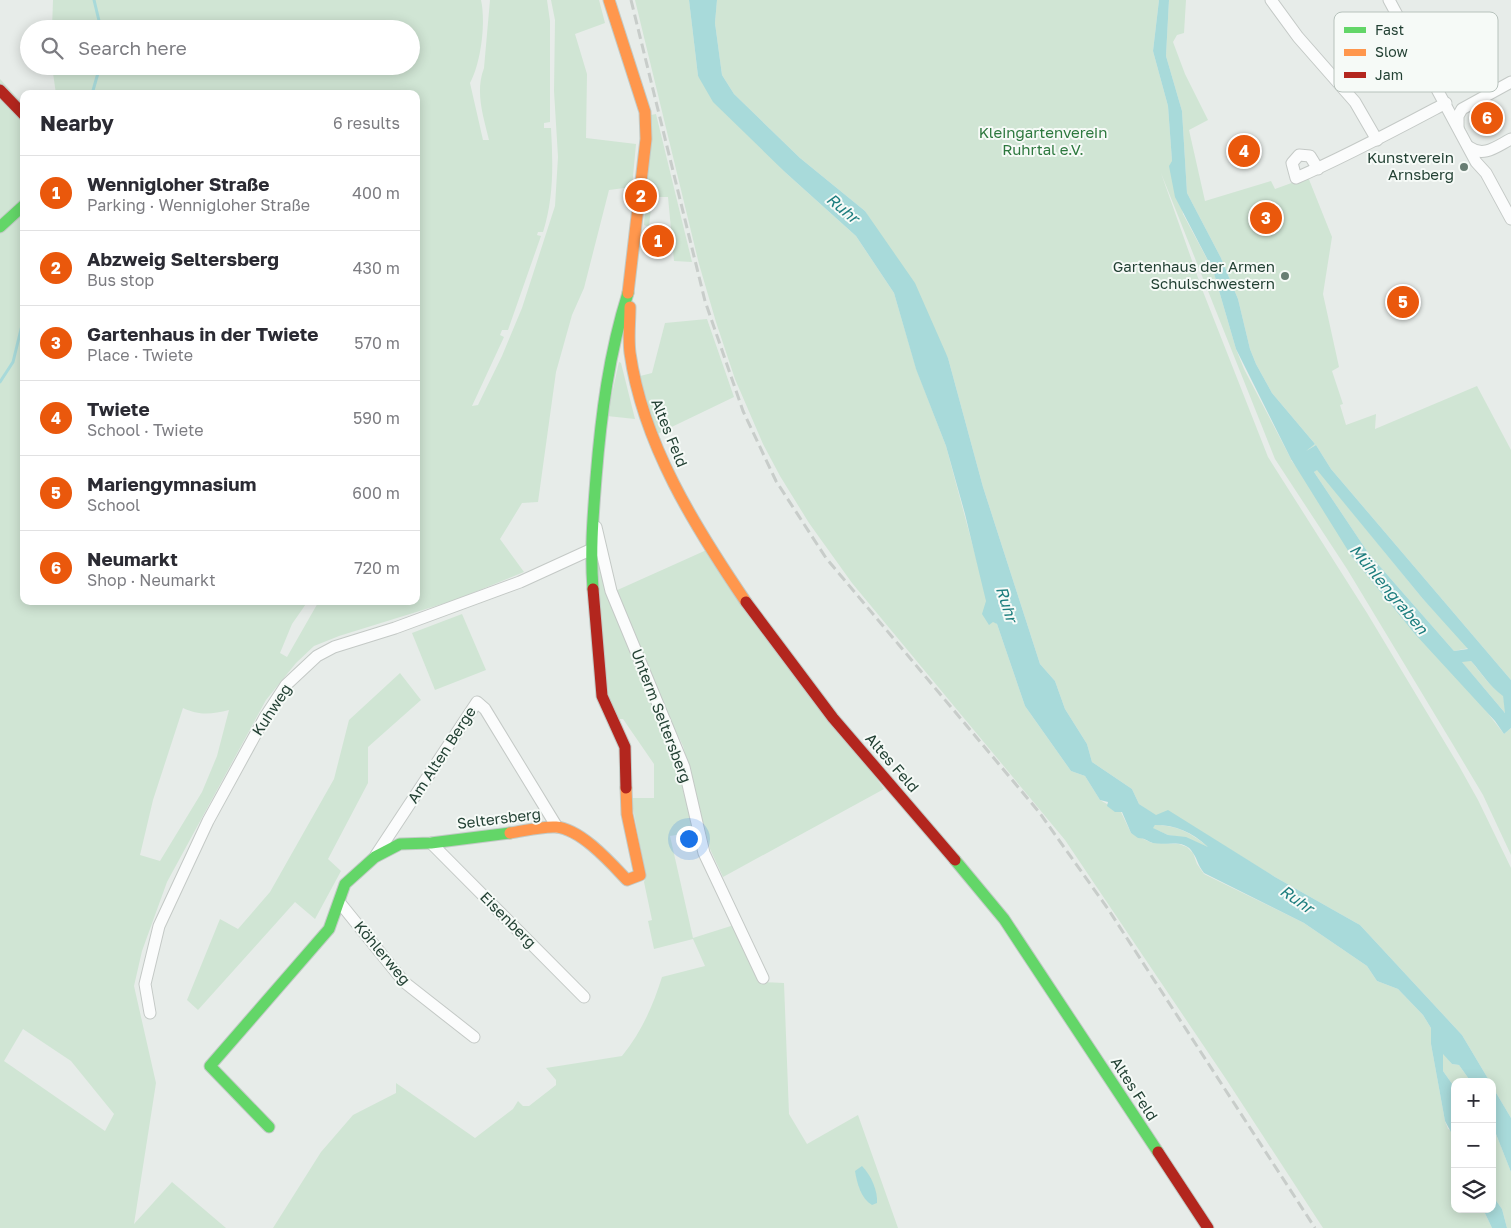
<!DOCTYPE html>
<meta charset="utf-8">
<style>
body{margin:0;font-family:"Golos Text",sans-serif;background:#f7f7f7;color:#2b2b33}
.controls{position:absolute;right:15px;bottom:15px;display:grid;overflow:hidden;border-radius:10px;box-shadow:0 2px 12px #0003}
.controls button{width:45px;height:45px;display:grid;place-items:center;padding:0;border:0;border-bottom:1px solid #e1e1e2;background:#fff;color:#2b2b33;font:25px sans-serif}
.you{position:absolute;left:688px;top:838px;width:18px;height:18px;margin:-12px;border:4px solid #fff;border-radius:50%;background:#1a73e8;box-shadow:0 0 0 8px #1a73e833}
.badge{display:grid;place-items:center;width:32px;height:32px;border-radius:50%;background:#ea580c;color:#fff;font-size:16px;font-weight:700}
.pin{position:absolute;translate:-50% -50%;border:2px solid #fff;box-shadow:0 1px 5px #0006}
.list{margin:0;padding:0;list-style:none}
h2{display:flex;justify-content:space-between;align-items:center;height:65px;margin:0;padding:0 20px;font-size:21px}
h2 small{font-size:16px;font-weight:400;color:#7c7c81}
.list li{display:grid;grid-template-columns:32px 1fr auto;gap:15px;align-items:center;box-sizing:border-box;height:75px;padding:0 20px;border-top:1px solid #e1e1e2}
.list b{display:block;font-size:19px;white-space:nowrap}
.list p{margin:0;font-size:16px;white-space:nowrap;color:#7c7c81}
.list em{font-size:16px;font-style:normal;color:#7c7c81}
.icon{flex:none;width:28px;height:28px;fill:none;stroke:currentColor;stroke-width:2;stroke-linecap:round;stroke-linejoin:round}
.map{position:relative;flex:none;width:1511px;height:1228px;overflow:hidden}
.search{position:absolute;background:#fff;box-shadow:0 2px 12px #0003;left:20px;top:20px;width:400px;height:55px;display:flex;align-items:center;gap:12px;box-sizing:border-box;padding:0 18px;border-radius:28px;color:#7c7c81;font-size:19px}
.panel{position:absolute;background:#fff;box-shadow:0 2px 12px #0003;left:20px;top:90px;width:400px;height:515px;border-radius:10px}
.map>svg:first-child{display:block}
.green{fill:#d0e5d4;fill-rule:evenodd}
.water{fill:#a8dada;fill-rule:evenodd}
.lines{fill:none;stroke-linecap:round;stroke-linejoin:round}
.stream{stroke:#a8dada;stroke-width:3}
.street-casing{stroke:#c4c9c6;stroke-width:13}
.fast-casing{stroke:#c2cac6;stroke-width:13}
.slow-casing{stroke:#c2cac6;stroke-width:13}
.jam-casing{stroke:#c2cac6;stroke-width:13}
.street{stroke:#fbfcfc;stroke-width:11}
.fast{stroke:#63d668;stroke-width:11}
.slow{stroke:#ff974d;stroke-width:11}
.jam{stroke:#b3261e;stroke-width:11}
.rail{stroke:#c8cdca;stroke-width:3;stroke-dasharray:10 5;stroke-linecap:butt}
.poi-dot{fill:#687d73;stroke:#f6faf7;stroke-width:2}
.labels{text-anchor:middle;stroke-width:4;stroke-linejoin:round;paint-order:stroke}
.park-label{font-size:15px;fill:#2d783e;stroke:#f6faf7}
.poi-label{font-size:15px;fill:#234134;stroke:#f6faf7;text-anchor:end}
.street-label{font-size:15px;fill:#234134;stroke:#f6faf7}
.water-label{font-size:16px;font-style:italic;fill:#1c7d7e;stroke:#f6faf7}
.key{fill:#f6faf7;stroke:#b7c2bc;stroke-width:1}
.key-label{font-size:14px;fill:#234134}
</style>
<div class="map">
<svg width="1511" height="1228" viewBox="0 0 1511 1228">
<rect width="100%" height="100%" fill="#e7ece9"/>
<g class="green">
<path d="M 53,0 L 481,0 C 486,22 481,63 470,83 L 483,140 L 489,140 C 483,115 475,92 484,68 L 490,0 L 547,0 L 550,21 L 550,122 L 544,123 L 544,128 L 551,128 C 553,163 554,198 543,232 L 538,232 L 537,235 L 541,236 L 508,330 L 502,330 L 500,335 L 504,337 L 472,406 L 478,405 L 502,356 L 522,308 L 555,206 L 558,157 L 554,91 L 555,20 L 551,0 L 599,0 L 605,23 L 575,34 L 587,74 L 586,138 L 636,144 L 632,187 L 609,190 L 584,288 L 572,315 L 556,372 L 538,502 L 522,503 L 500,539 L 524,572 L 455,600 L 339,636 L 314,646 L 296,663 L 266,700 L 167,882 L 142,951 L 134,986 L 156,1083 L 134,1224 L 172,1182 L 226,1228 L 0,1228 L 0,79 L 24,105 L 24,601 L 308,601 L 292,624 L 280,653 L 287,657 L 319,601 L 416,601 L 416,481 L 420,477 L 416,475 L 416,94 L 56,94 L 52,66 L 411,66 L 411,29 L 52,29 ZM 183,708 C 200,716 212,714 229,710 L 217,756 L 202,792 L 160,861 L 140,855 L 153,800 ZM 23,1029 L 71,1061 L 114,1114 L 105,1131 L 4,1061 Z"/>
<polygon points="635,0 689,0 698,76 786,173 856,236 894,293 916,368 946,446 993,621 997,624 1025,706 1071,771 1085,776 1100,800 1121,812 1131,833 1152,843 1179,844 1187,847 1193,853 1197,864 1204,874 1304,923 1367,966 1377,981 1398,989 1423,1015 1431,1028 1431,1044 1445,1121 1448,1129 1455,1132 1455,1209 1483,1209 1492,1228 1323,1228 1226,1079 1065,840 852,583 809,523 780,476 763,444 735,379 716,322 699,264"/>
<polygon points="717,0 1159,0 1153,51 1168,106 1172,161 1183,214 1213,270 1236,349 1244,369 1291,459 1315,444 1272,393 1256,364 1250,349 1238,299 1221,258 1187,193 1182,111 1166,56 1169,0 1186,0 1184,33 1177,35 1173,42 1185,74 1208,120 1189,130 1205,201 1271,181 1275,189 1308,177 1332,237 1323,294 1339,367 1332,371 1343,404 1340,405 1346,425 1376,414 1375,429 1477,386 1511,450 1511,680 1331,469 1316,445 1291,460 1504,734 1511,728 1511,855 1483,795 1452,743 1347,569 1275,459 1161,173 1202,289 1268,457 1367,613 1459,766 1478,800 1511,868 1511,1118 1492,1086 1492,1082 1490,1082 1462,1035 1360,925 1275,877 1168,811 1156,816 1139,804 1132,789 1092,762 1087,744 1065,709 1055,681 1040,664 983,487 948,358 865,211 800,158 734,94 722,75 715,23"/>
<polygon points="656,114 692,262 674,261 668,197 652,197 649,227 644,225 651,115"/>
<polygon points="707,319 734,397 655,435 640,376 652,373 665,323"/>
<polygon points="619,362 621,363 635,419 607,416"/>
<polygon points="1317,469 1423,599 1469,648 1454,651 1369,554 1314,472"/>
<path d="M 593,548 L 677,758 L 696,832 L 670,836 L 693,938 L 734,925 L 760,982 L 784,983 L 789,1114 L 807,1144 L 858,1115 L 898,1228 L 273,1228 L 321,1152 L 353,1115 L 396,1093 L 396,1083 L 475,1138 L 513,1109 L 518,1101 L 523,1106 L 529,1106 L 556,1085 L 556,1080 L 546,1068 L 622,1056 C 641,1033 653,1006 662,977 L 705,966 L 693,939 L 654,949 L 648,921 L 652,920 L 644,882 L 646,876 L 631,798 L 654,798 L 654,764 L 623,719 L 616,719 L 607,698 Z"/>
<polygon points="711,548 884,789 723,877 710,849 683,746 652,683 634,630 613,592"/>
<polygon points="462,614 486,670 435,690 412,633"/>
<path d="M 1461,661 L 1471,661 C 1482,674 1489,686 1503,695 L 1506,714 Z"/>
<polygon points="400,673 421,700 368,747 368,783 328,859 341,871 315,919 295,902 198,1010 187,1000 220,919 238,929 270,892 334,779 349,720"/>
<path d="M 1155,825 C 1178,825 1192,834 1210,848 L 1186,838 L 1168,835 L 1152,828 Z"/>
<polygon points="1443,1053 1452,1064 1459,1065 1471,1082 1455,1082 1455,1088 1443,1071"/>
<polygon points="1492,1124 1511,1172 1511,1228 1507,1228 1502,1209 1492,1195"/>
</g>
<g class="water">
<path d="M 689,0 L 717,0 L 715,23 L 722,75 L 734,94 L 800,158 L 865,211 L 915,283 L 948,358 L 983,487 L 1040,664 L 1055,681 L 1065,709 L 1087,744 L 1092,762 L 1132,789 L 1139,804 L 1156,815 L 1168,810 L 1275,877 L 1360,925 L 1462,1035 L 1490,1082 L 1471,1082 L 1459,1065 L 1452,1064 L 1443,1054 L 1443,1071 L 1455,1088 L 1455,1132 L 1451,1132 L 1445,1121 L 1431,1044 L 1431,1028 L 1423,1015 L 1398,989 L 1377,981 L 1367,966 L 1304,923 L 1204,873 C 1197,864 1198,860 1193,853 C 1185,838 1166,846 1153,843 C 1147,841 1145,838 1138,838 L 1131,833 L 1122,812 L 1115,812 L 1107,806 L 1108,802 L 1100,800 L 1085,776 L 1071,771 L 1025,706 L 997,624 L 993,622 L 989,625 L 982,614 L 986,601 L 965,514 L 946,446 L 916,369 L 894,293 L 856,236 L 786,173 L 713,102 L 698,76 ZM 1155,825 C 1176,825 1192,832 1208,847 L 1186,837 L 1168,835 L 1153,828 Z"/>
<path d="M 1159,0 L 1169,0 L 1166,56 L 1182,111 L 1187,193 L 1221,258 L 1238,299 L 1250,349 L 1256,364 L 1272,393 L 1315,444 L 1306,451 L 1316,445 L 1331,469 L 1511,680 L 1511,728 L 1504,734 L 1495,721 L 1415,634 L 1352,557 L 1291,459 L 1236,349 L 1213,270 L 1175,197 L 1169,166 L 1172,161 L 1168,106 L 1153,51 ZM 1317,470 L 1423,599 L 1468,649 L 1454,651 L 1369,554 L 1314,472 ZM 1471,661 C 1482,673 1489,686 1503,696 L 1505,713 L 1462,662 Z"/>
<polygon points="1492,1086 1511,1118 1511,1172 1492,1124"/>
<path d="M 862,1166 C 871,1175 878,1191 877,1203 L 872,1205 C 861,1199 857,1183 855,1171 Z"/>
<polygon points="1492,1195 1502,1209 1507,1228 1492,1228 1483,1209 1492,1209"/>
</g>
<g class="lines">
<g class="stream">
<polyline points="94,0 101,29"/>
<polyline points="92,94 100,66"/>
<polyline points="0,382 13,362 24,317"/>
</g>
<g class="street-casing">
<g id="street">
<polyline points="1271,0 1298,37 1355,102 1377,140"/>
<polyline points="1389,0 1476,162 1486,173 1511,219"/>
<polyline points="1458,127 1458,116 1462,109 1511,82"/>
<path d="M 1469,147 C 1484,158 1497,146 1511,139"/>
<path d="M 1318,169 L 1310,156 L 1299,155 L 1292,163 L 1296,178 C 1347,156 1397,129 1446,103"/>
<polyline points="596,527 611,591 684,767 704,853 763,978"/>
<polyline points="431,843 584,997"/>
<polyline points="376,855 477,702 485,709 557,827"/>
<polyline points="340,903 404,982 474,1037"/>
<polyline points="150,1013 145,984 159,926 208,821 265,717 286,685 317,656 334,647 395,628 520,582 590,550"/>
</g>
</g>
<g class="fast-casing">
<g id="fast">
<polyline points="0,227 24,205"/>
<path d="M 593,589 C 590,550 593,517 596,478 C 601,415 609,353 628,293"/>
<polyline points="955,860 1004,919 1158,1152"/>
<polyline points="269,1127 210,1066 329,929 345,884 375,857 400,844 431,843 510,833"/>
</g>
</g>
<g class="slow-casing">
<g id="slow">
<polyline points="609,0 645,112 646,139 628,293"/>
<path d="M 630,307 C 630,322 628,337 630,353 C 643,444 695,527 746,602"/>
<path d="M 510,833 C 524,831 542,826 556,827 C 581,829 611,863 627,880 L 640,875 L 627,814 L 626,788"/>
</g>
</g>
<g class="jam-casing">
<g id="jam">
<polyline points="0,90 24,115"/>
<polyline points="593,589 602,696 625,747 626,788"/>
<polyline points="746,602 833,718 955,860"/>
<polyline points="1158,1152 1208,1228"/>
</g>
</g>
<use href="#street" class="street"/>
<use href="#fast" class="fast"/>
<use href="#slow" class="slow"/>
<use href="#jam" class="jam"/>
<polyline class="rail" points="631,0 705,301 743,411 776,481 826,558 1039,812 1108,909 1315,1228"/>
</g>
<g class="poi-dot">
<circle cx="1464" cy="167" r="5"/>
<circle cx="1285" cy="276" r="5"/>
</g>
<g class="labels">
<g class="park-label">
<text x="1043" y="138">Kleingartenverein<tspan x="1043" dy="17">Ruhrtal e.V.</tspan></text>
</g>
<g class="poi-label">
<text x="1454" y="163">Kunstverein<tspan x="1454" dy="17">Arnsberg</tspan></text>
<text x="1275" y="272">Gartenhaus der Armen<tspan x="1275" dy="17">Schulschwestern</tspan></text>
</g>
<g class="street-label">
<text transform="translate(669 433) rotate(68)" y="5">Altes Feld</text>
<text transform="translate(272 710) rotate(-57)" y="5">Kuhweg</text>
<text transform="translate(661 716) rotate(69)" y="5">Unterm Seltersberg</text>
<text transform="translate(442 755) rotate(-57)" y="5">Am Alten Berge</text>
<text transform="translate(892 763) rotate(49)" y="5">Altes Feld</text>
<text transform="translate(499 819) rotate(-7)" y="5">Seltersberg</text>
<text transform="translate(508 920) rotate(45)" y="5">Eisenberg</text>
<text transform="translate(382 953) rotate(50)" y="5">Köhlerweg</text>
<text transform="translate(1134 1089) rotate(57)" y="5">Altes Feld</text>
</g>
<g class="water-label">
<text transform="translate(843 208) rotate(40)" y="6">Ruhr</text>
<text transform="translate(1389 589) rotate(50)" y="6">Mühlengraben</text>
<text transform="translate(1007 604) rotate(72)" y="6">Ruhr</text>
<text transform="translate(1297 899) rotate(35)" y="6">Ruhr</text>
</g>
</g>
<rect x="1334" y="12" width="164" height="80" rx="8" class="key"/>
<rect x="1344" y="27" width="22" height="6" fill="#63d668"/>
<rect x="1344" y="49" width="22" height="7" fill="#ff974d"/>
<rect x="1344" y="72" width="22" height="6" fill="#b3261e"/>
<g class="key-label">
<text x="1375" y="35">Fast</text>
<text x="1375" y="57">Slow</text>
<text x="1375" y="80">Jam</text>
</g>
</svg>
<div class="controls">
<button>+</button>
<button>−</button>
<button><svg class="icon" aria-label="layers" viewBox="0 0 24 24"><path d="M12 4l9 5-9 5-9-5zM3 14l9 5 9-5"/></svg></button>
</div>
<div class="you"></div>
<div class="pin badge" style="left:658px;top:241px">1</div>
<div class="pin badge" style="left:641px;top:196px">2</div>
<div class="pin badge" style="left:1266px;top:218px">3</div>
<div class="pin badge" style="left:1244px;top:151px">4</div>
<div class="pin badge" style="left:1403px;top:302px">5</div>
<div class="pin badge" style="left:1487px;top:118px">6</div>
<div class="search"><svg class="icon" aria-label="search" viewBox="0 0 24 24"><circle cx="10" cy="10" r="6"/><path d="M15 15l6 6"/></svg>Search here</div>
<section class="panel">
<h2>Nearby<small>6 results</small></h2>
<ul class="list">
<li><span class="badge">1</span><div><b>Wennigloher Straße</b><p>Parking · Wennigloher Straße</p></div><em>400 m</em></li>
<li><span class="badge">2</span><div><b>Abzweig Seltersberg</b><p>Bus stop</p></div><em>430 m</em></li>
<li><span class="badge">3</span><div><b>Gartenhaus in der Twiete</b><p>Place · Twiete</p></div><em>570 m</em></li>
<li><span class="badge">4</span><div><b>Twiete</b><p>School · Twiete</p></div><em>590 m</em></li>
<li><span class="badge">5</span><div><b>Mariengymnasium</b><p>School</p></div><em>600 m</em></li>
<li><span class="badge">6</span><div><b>Neumarkt</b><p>Shop · Neumarkt</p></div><em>720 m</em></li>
</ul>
</section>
</div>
